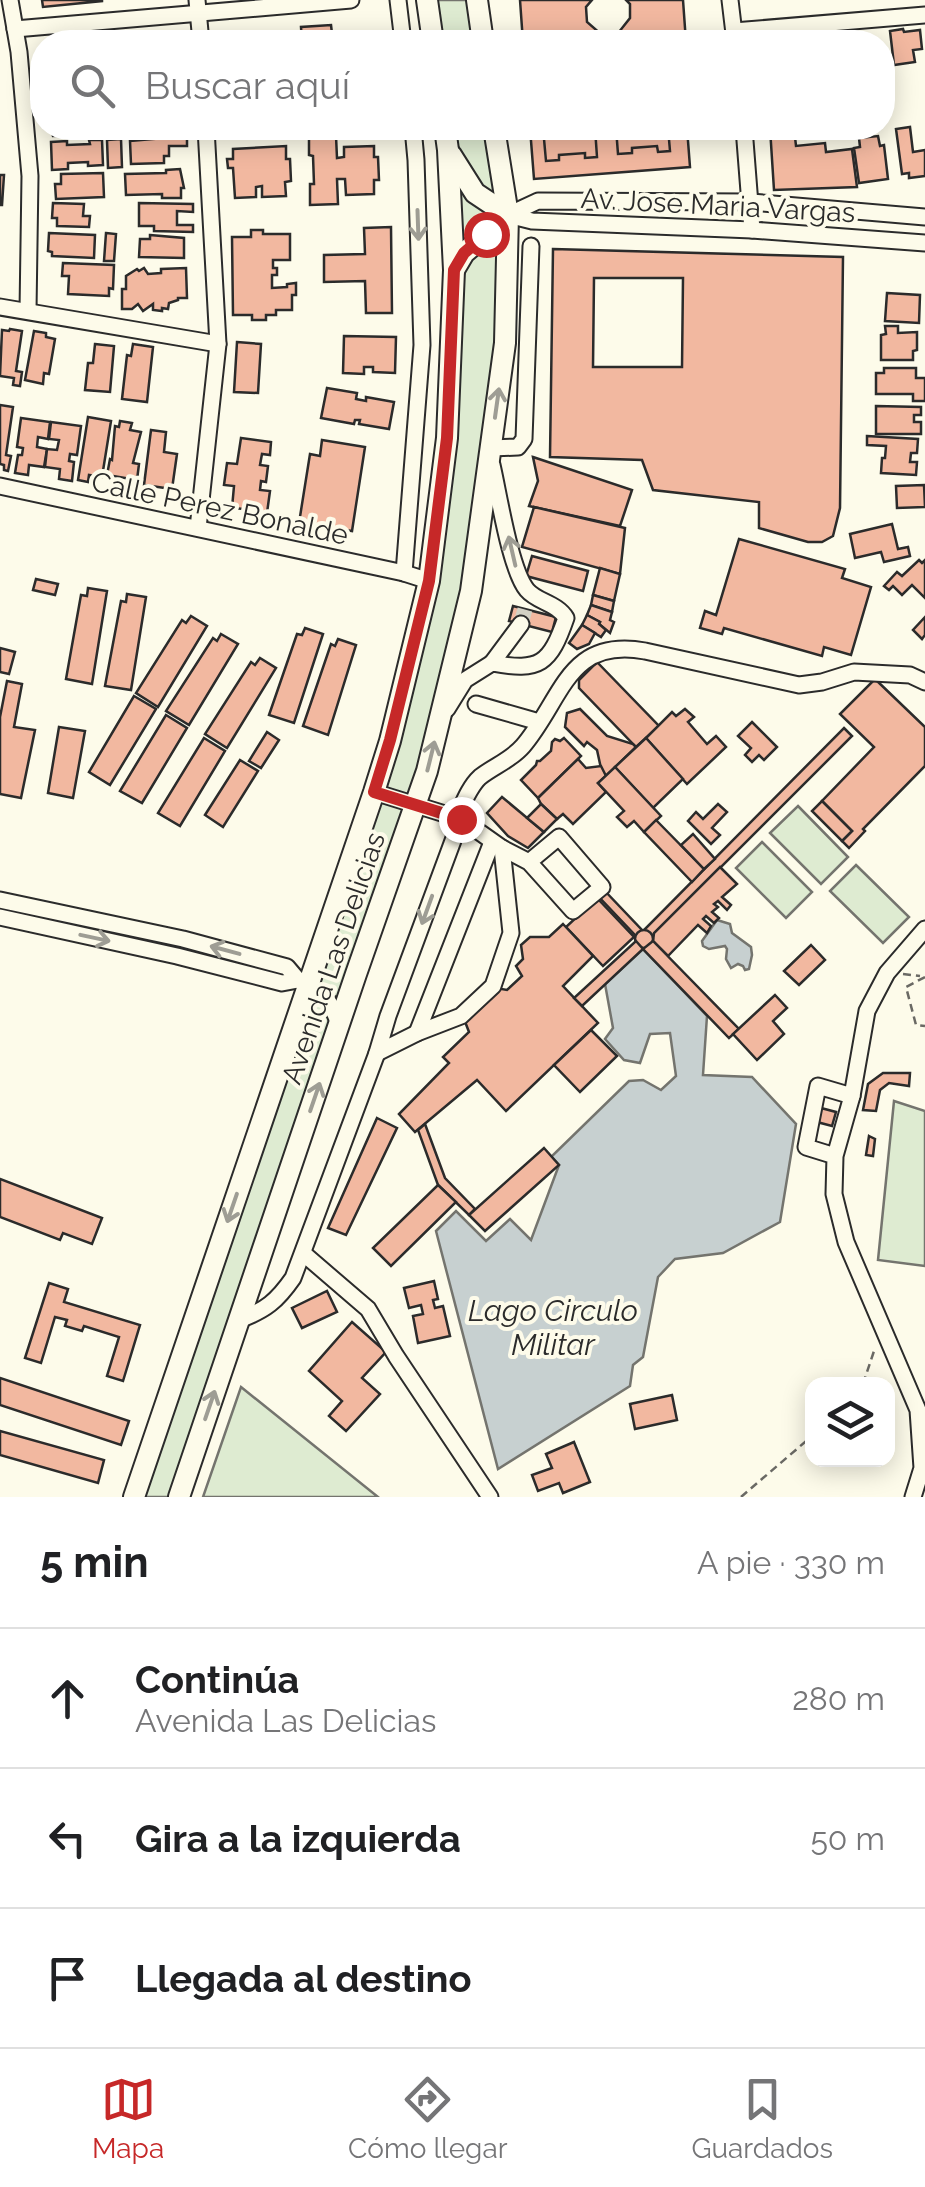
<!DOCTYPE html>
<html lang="es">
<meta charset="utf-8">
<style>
body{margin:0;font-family:Raleway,sans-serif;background:#f6f6f6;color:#202124}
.controls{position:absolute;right:30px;bottom:30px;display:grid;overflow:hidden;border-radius:20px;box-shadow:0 5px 25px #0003}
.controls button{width:90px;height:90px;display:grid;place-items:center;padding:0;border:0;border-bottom:2px solid #e0e0e0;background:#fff;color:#202124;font:50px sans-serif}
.stop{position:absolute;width:30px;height:30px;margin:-22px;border:8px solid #c62828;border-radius:50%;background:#fff}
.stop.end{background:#c62828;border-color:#fff;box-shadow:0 2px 10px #0008}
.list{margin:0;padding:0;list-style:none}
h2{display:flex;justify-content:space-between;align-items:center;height:130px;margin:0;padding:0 40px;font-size:42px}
h2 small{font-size:32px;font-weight:400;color:#757577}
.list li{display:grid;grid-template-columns:65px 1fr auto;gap:30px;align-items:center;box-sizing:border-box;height:140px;padding:0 40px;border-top:2px solid #e0e0e0}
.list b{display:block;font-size:38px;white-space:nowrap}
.list p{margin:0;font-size:32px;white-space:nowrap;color:#757577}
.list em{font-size:32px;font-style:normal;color:#757577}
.icon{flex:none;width:55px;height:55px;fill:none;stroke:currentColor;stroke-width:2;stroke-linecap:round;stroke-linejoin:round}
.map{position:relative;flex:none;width:925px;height:1497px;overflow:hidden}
.search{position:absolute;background:#fff;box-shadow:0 5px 25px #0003;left:30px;right:30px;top:30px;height:110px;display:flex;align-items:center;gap:25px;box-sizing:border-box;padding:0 35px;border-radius:40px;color:#757577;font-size:38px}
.sheet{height:550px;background:#fff}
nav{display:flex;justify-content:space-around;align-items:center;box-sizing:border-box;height:140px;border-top:2px solid #e0e0e0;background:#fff;font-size:28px;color:#757577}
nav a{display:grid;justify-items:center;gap:5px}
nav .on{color:#c62828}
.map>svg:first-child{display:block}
.green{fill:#deebd1;stroke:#74746e;stroke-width:2.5}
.water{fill:#c7d0d0;stroke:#74746e;stroke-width:2.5}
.building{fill:#f2b8a0;stroke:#2b2b2b;stroke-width:2.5;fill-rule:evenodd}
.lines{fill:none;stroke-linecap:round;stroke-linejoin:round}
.minor-tunnel{stroke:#d3d1c4;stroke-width:15;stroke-dasharray:15 8;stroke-linecap:butt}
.minor-casing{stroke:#2b2b2b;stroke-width:19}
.major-casing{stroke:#2b2b2b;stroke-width:24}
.path{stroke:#6a6964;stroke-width:2.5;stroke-dasharray:8 5;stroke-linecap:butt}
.minor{stroke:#fdfbea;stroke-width:15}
.major{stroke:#fdfbea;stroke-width:20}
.oneway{stroke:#9e9d94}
.route{stroke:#c62828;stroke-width:12}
.labels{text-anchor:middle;stroke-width:8;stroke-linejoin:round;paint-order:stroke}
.street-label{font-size:28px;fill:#2b2b2b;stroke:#fdfbea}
.water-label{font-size:30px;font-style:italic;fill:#2b2b2b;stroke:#fdfbea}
</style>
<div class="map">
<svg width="925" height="1497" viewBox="0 0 925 1497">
<rect width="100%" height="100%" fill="#fdfbea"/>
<g class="green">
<polygon points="426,0 477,0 483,42 432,42"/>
<polygon points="445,128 494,128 508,215 471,591 428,771 179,1497 134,1497 390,741 447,438"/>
<polygon points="798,806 848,857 821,884 770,833"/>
<polygon points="762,842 812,892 786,918 736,868"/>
<polygon points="856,865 909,917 883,943 830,891"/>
<polygon points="894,1101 925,1111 925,1266 878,1260"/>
<polygon points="241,1387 378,1497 203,1497"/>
</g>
<g class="water">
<polygon points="717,920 730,924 732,933 751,947 752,955 749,969 745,970 743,966 738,964 731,968 726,959 727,949 725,946 709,949 703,946 702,941"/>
<polygon points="643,949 707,1016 703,1075 752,1077 796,1124 780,1222 723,1253 675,1259 658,1277 643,1357 633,1365 630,1386 498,1469 436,1231 456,1211 486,1241 510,1219 531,1240 559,1165 551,1157 629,1081 643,1080 661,1090 676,1076 670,1033 650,1034 640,1063 624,1060 605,1039 613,1028 605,984"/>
</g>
<g class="building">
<polygon points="42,0 102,0 102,1 43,7"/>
<polygon points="520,0 592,0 586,7 587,22 603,36 619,32 630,18 630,4 626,0 683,0 686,42 523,42"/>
<polygon points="331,25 333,42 302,42 301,27"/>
<polygon points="844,26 846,42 782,42 826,34 825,29"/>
<polygon points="903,29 904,32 920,30 922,49 913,50 915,62 894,65 890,31"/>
<polygon points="886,55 888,76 882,77 882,56"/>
<polygon points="910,127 913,152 925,150 925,176 909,178 909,173 902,174 896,129"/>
<polygon points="49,128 84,128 84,135 53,136 52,130 49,130"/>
<polygon points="115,128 179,128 179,130 129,132 129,136 115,137"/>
<polygon points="530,128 687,128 690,167 534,179"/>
<polygon points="543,128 595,128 597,157 585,158 585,153 559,155 559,160 546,161"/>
<polygon points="616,128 668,128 670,151 658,152 657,146 632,148 632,153 618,154"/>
<polygon points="770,128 794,128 796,146 825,143 826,152 852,149 857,187 774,190"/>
<polygon points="187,136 187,146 169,146 169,156 164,156 164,163 131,164 130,141"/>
<polygon points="336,136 337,158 344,157 344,147 374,146 374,157 378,157 379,180 374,180 374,194 346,195 345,179 337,179 338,204 310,205 310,184 314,184 313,156 309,155 309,137"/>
<polygon points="878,136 880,146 884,145 888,179 859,183 854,148 860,147 859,138"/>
<polygon points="121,139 122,167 108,168 107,140"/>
<polygon points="89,140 102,140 103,165 88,166 88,162 68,163 68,169 52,170 51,142 67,141 67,145 90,144"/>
<polygon points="286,146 286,159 290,159 291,181 285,182 286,196 262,197 262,186 256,187 256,197 235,198 233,168 228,168 227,159 233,159 233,149"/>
<polygon points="180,169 184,188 181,188 181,198 162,198 162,194 126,195 125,174 166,173 166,170"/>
<polygon points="103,173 104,197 56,199 55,184 61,184 61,174"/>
<polygon points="0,175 4,175 2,205 0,205"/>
<polygon points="53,203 84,204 83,216 90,216 89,227 57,226 57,218 52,218"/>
<polygon points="139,203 193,204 193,212 177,211 177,225 193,225 193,232 154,231 154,226 139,226"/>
<polygon points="391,227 392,313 366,313 365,281 324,282 324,255 365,254 364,228"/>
<polygon points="251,230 263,230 263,234 290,234 290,260 273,260 273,268 277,268 277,275 272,275 272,288 287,287 287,284 296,283 296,295 292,295 292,310 276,310 276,315 266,315 266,320 252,320 252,315 233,315 232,237 251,237"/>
<polygon points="49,233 95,235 94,258 52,256 52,252 48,251"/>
<polygon points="106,233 116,234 114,261 104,261"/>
<polygon points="150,235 184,238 184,258 139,257 140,239 150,239"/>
<path d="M 553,249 L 843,257 L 840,508 L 833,536 L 822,542 L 808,542 L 759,528 L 759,502 L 653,490 L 642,460 L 550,457 ZM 594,278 L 683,278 L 682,367 L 593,367 Z"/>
<polygon points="63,263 114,265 113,289 109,288 109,296 68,294 69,276 62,276"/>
<polygon points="144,268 148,274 161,273 161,269 186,268 187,298 178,298 178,300 169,303 168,309 162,308 162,311 153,310 153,304 143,311 138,304 132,309 122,309 122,289 126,289 126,276 137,269 139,271"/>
<polygon points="887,293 920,295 919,323 885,321"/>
<polygon points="885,326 898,326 898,333 917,332 917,350 913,351 913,360 881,360 881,335 886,334"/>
<polygon points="10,329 22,331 16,371 22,372 20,386 13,385 14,378 0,376 2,330 9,331"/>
<polygon points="34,331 46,333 46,337 55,339 49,374 44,373 43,384 25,380"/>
<polygon points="344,336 396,337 395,373 373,372 373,367 364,367 364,374 343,373"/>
<polygon points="237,342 261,344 258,393 234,392"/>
<polygon points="95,344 114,346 110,392 85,390 88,363 93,363"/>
<polygon points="133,344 153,347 147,402 122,399 127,355 131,356"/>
<polygon points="884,368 916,368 916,378 925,378 925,401 913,401 913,394 876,394 876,373 884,373"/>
<polygon points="327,388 357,393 356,399 366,401 366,397 394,402 389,429 359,424 360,420 355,420 354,424 321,418"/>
<polygon points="0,405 13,407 6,455 11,456 8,471 4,470 4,465 0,464"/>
<polygon points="876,406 921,407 921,415 914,415 914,422 921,422 921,434 876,434"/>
<polygon points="88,417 111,421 102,477 89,475 88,482 78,480"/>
<polygon points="21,418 50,422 48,439 38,437 37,447 47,449 44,467 29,465 28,475 15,473 18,455 22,455 23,448 17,447"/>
<polygon points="120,421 132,423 130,430 141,432 133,463 139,464 137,480 107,475 110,459 112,460 115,426 119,427"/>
<polygon points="51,422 81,426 77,455 70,454 69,461 74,462 72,481 59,479 60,469 45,467 47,449 57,450 59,440 49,439"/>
<polygon points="151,430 166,432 164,452 177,454 172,489 144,485"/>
<polygon points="867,436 918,439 917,453 911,453 910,462 917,462 916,475 881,473 882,458 885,458 886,446 867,445"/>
<polygon points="241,438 271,442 270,455 262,454 260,465 268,466 266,482 261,481 260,490 270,491 267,513 249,510 250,505 245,504 244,509 232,508 234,486 224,485 227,463 237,464"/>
<polygon points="322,440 365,447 352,531 299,523 310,454 320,456"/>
<polygon points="533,457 632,490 620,526 529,506 538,481"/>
<polygon points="924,485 925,507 897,508 896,486"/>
<polygon points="534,507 625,528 620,574 522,547"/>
<polygon points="892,524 898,549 908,547 910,556 884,562 881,552 855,558 850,534"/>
<polygon points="739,539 845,569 842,578 871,587 851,655 824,647 822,656 724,628 722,634 700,628 705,611 716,615"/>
<polygon points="532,556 588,571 583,591 526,576"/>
<polygon points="919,560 922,563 925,560 925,598 912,585 902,595 893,586 889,590 884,586 897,572 902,576"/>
<polygon points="600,568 620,574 614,601 593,595"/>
<polygon points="36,579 58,584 55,595 33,590"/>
<polygon points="88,588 107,591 92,684 66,679 81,595 87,596"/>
<polygon points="127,594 146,597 131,690 105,686 121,601 126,602"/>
<polygon points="593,595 614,601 612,612 591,605"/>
<polygon points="591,605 612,612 610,620 614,622 610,633 599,624 600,622 587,615"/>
<polygon points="513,606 556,617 552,632 509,621"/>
<polygon points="587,615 600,622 599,624 606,630 601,637 582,625"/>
<polygon points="191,616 207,626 158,707 136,693 182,620 186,623"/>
<polygon points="925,617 925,635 922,639 913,630"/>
<polygon points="582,625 595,633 589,644 577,649 569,643"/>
<polygon points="305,628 323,634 294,723 269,715 297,634 302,635"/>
<polygon points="221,634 238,644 189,725 166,711 213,638 217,641"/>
<polygon points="338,639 356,645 328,735 303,726 331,644 335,646"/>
<polygon points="0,648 15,652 9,674 0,672"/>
<polygon points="260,658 276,668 227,748 205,734 251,662 255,665"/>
<polygon points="597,662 659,726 636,747 579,688 579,680"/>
<polygon points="875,679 925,727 925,766 863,829 865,831 849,848 842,841 852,831 822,801 874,747 840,714"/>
<polygon points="7,681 22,684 14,727 35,730 21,798 0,794 0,717"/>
<polygon points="134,696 156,709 110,785 89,772"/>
<polygon points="580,709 607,736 633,744 636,747 606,776 602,773 597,750 587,742 584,746 565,727 567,713"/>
<polygon points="685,709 694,717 688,722 707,744 716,736 726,747 687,784 646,738 672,712 676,716"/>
<polygon points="166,715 187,728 142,803 120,791"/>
<polygon points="752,722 777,747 764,760 759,755 752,762 745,755 751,748 738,736"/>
<polygon points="59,727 85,731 73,798 48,793"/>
<polygon points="844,728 852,736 651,937 644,930"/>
<polygon points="267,732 279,740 261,768 249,761"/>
<polygon points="204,738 225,751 180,826 158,813"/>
<polygon points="564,738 581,756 538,798 521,780 536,765 537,761 540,761 551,751 552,742 555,739 560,741"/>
<polygon points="646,738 683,779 653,808 615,767"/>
<polygon points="578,759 586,768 601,766 606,776 598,783 606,792 573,824 563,814 557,819 541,804 538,798"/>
<polygon points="240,760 258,771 223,827 205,815"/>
<polygon points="615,767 661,816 644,832 634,821 627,827 617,817 624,811 598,783"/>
<polygon points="502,797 544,832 528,848 508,836 487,813"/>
<polygon points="822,801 852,831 842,841 812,811"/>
<polygon points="541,804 557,819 544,832 527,818"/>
<polygon points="718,804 727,812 712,828 720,835 711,844 688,821 696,812 703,819"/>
<polygon points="656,820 704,869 692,882 644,832"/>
<polygon points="693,834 715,859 704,869 681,845"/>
<polygon points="720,867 737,884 722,897 731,905 727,910 718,901 714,904 718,907 712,912 719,918 714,923 706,916 703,919 711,926 707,933 698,925 668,956 653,941 654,933"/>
<polygon points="604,890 642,930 636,936 598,896"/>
<polygon points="597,898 634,937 603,966 566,927"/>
<polygon points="563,924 593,956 563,986 598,1023 506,1111 477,1080 415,1132 399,1114 449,1063 443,1057 469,1032 464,1019 496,988 507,990 522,976 516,966 523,959 521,945 530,937 549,937"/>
<circle cx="644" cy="939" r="9"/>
<polygon points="636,941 643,949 582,1006 574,998"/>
<polygon points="653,941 739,1029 729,1038 643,949"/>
<polygon points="811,945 825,960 799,985 784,971"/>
<polygon points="775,995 787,1008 773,1021 784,1034 757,1060 733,1034"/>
<polygon points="591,1030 617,1056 580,1092 554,1065"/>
<polygon points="883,1073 910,1073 909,1086 889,1083 880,1090 876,1111 863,1110 868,1084"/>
<polygon points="821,1108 836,1112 832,1126 817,1122"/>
<polygon points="377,1118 397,1128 346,1235 328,1228"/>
<polygon points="425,1124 445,1178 475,1209 469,1215 438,1185 418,1130"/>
<polygon points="869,1136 875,1139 873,1156 866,1155"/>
<polygon points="544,1148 559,1165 485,1231 469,1215"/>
<polygon points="0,1179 102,1218 92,1244 63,1233 60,1240 0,1217"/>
<polygon points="438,1185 456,1202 391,1266 373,1248"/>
<polygon points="434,1281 438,1299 433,1300 435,1308 443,1306 450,1336 418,1343 413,1316 423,1314 421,1305 409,1308 404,1288"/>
<polygon points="49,1283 68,1289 64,1302 140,1325 123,1381 107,1376 119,1337 84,1326 82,1331 65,1326 67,1320 55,1317 41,1363 25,1358"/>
<polygon points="327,1291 337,1312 302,1328 292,1308"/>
<polygon points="352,1322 386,1352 362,1378 380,1394 346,1431 329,1416 342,1401 309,1371"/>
<polygon points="0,1378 129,1421 121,1445 0,1405"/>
<polygon points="672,1395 677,1420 635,1429 630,1404"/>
<polygon points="0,1431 104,1460 98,1483 0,1455"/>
<polygon points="574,1442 590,1482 563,1493 559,1483 538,1491 532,1475 552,1468 546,1454"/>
</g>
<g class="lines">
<polyline class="minor-tunnel" points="521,624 525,609"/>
<g class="minor-casing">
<g id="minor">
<polyline points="10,0 19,52 30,176 28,311"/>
<polyline points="197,0 201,42"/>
<polyline points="398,0 403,42"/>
<polyline points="730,0 735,42"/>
<polyline points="15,29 351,0"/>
<polyline points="734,31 925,15"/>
<polyline points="744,128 752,230"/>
<polyline points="508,215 538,201 751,202 925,217"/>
<polyline points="508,215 532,221 752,230 925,243"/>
<polyline points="0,307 218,344"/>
<polyline points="491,448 518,447 524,439 531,246"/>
<polyline points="0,486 404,573 429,581"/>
<polyline points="198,528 218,344 206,128"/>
<polyline points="404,573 422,345 416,160 413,128"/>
<polyline points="492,663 521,624"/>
<polyline points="476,704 539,722"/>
<path d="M 447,709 L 465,680 L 492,663 C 540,672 550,664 566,618 C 557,603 537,602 527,590 C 510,569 499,495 492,465"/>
<polyline points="374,792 461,819 502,848 529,862 573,911 602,887 559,837 529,862"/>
<path d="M 457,817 C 463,804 469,787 480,777 C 494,766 511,760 523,746 C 563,699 567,637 645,651 L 799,685 L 822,682 L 854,672 L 910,675 L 925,682"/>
<polyline points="461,819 388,1016 377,1053 417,1033 461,1016 493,986 511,933 502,848"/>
<polyline points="0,900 183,939 287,967 298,980 282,983 177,956 0,917"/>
<path d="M 300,981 C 324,991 330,1000 339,1024"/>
<polyline points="417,1033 492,842"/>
<polyline points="852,1096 867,1011 887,973 925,929"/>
<polyline points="835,1156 806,1147 818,1086 852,1096 835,1156 834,1194 846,1242 918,1410 922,1468 913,1497"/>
<polyline points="304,1254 368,1309 396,1356 490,1497"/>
<path d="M 239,1320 C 266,1310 277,1301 293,1278 L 377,1053"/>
</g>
</g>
<g class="major-casing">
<g id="major">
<polyline points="427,0 433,42"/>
<polyline points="477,0 483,42"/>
<polyline points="451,155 475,193 508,215 464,253 454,270"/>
<polyline points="134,1497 374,792 390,741 429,581 447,438 454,270 448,150 445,128"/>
<polyline points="179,1497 356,974 427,771 471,591 505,343 508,215 494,128"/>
</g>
</g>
<g class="path">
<polyline points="903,974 920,976"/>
<polyline points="925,977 906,987 916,1025 925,1026"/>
<polyline points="863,1384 875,1348"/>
<polyline points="741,1497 812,1436"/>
</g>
<use href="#minor" class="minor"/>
<use href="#major" class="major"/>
</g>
<defs><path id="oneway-shaft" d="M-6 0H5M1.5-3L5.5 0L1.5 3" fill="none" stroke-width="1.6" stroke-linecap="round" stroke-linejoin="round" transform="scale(2.5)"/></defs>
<g class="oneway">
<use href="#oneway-shaft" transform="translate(418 225) rotate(88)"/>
<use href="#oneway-shaft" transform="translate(497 403) rotate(-82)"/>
<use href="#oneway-shaft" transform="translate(512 551) rotate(-103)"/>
<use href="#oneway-shaft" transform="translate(431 756) rotate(-76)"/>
<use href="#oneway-shaft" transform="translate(427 910) rotate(110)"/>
<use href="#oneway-shaft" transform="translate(95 938) rotate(12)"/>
<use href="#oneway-shaft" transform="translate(225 950) rotate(-165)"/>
<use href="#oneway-shaft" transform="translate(315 1097) rotate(-71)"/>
<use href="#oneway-shaft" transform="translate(232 1208) rotate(109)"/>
<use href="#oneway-shaft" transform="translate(210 1405) rotate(-71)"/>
</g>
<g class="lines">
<polyline class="route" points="461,819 374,792 390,740 429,581 447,438 454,270 464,253 486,234"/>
</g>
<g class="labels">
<g class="street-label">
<text transform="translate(718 205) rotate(3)" y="10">Av. Jose Maria Vargas</text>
<text transform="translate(220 508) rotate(12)" y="10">Calle Perez Bonalde</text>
<text transform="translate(333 958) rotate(-71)" y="10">Avenida Las Delicias</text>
</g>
<g class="water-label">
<text x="553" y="1321">Lago Circulo<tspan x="553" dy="34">Militar</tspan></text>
</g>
</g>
</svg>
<div class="controls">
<button><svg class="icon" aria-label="layers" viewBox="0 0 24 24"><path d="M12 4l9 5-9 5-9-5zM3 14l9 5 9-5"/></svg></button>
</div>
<div class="stop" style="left:486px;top:234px"></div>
<div class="stop end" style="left:461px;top:819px"></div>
<div class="search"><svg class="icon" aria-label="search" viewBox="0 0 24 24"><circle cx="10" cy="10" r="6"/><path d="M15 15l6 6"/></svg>Buscar aquí</div>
</div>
<section class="sheet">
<h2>5 min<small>A pie · 330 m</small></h2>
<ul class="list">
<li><svg class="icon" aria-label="ahead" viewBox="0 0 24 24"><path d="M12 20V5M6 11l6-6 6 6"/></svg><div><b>Continúa</b><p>Avenida Las Delicias</p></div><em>280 m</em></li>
<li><svg class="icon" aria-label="left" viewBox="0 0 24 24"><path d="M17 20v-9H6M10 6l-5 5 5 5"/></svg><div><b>Gira a la izquierda</b></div><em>50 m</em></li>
<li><svg class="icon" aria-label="arrive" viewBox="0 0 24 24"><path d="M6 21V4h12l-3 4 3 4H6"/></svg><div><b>Llegada al destino</b></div></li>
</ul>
</section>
<nav>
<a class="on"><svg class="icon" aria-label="map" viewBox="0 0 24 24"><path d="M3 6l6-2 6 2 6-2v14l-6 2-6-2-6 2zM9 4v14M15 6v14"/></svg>Mapa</a>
<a><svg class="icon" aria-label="directions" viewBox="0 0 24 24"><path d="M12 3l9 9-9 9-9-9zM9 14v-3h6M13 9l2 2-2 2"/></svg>Cómo llegar</a>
<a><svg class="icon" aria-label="saved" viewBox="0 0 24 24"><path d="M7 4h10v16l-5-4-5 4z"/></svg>Guardados</a>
</nav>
